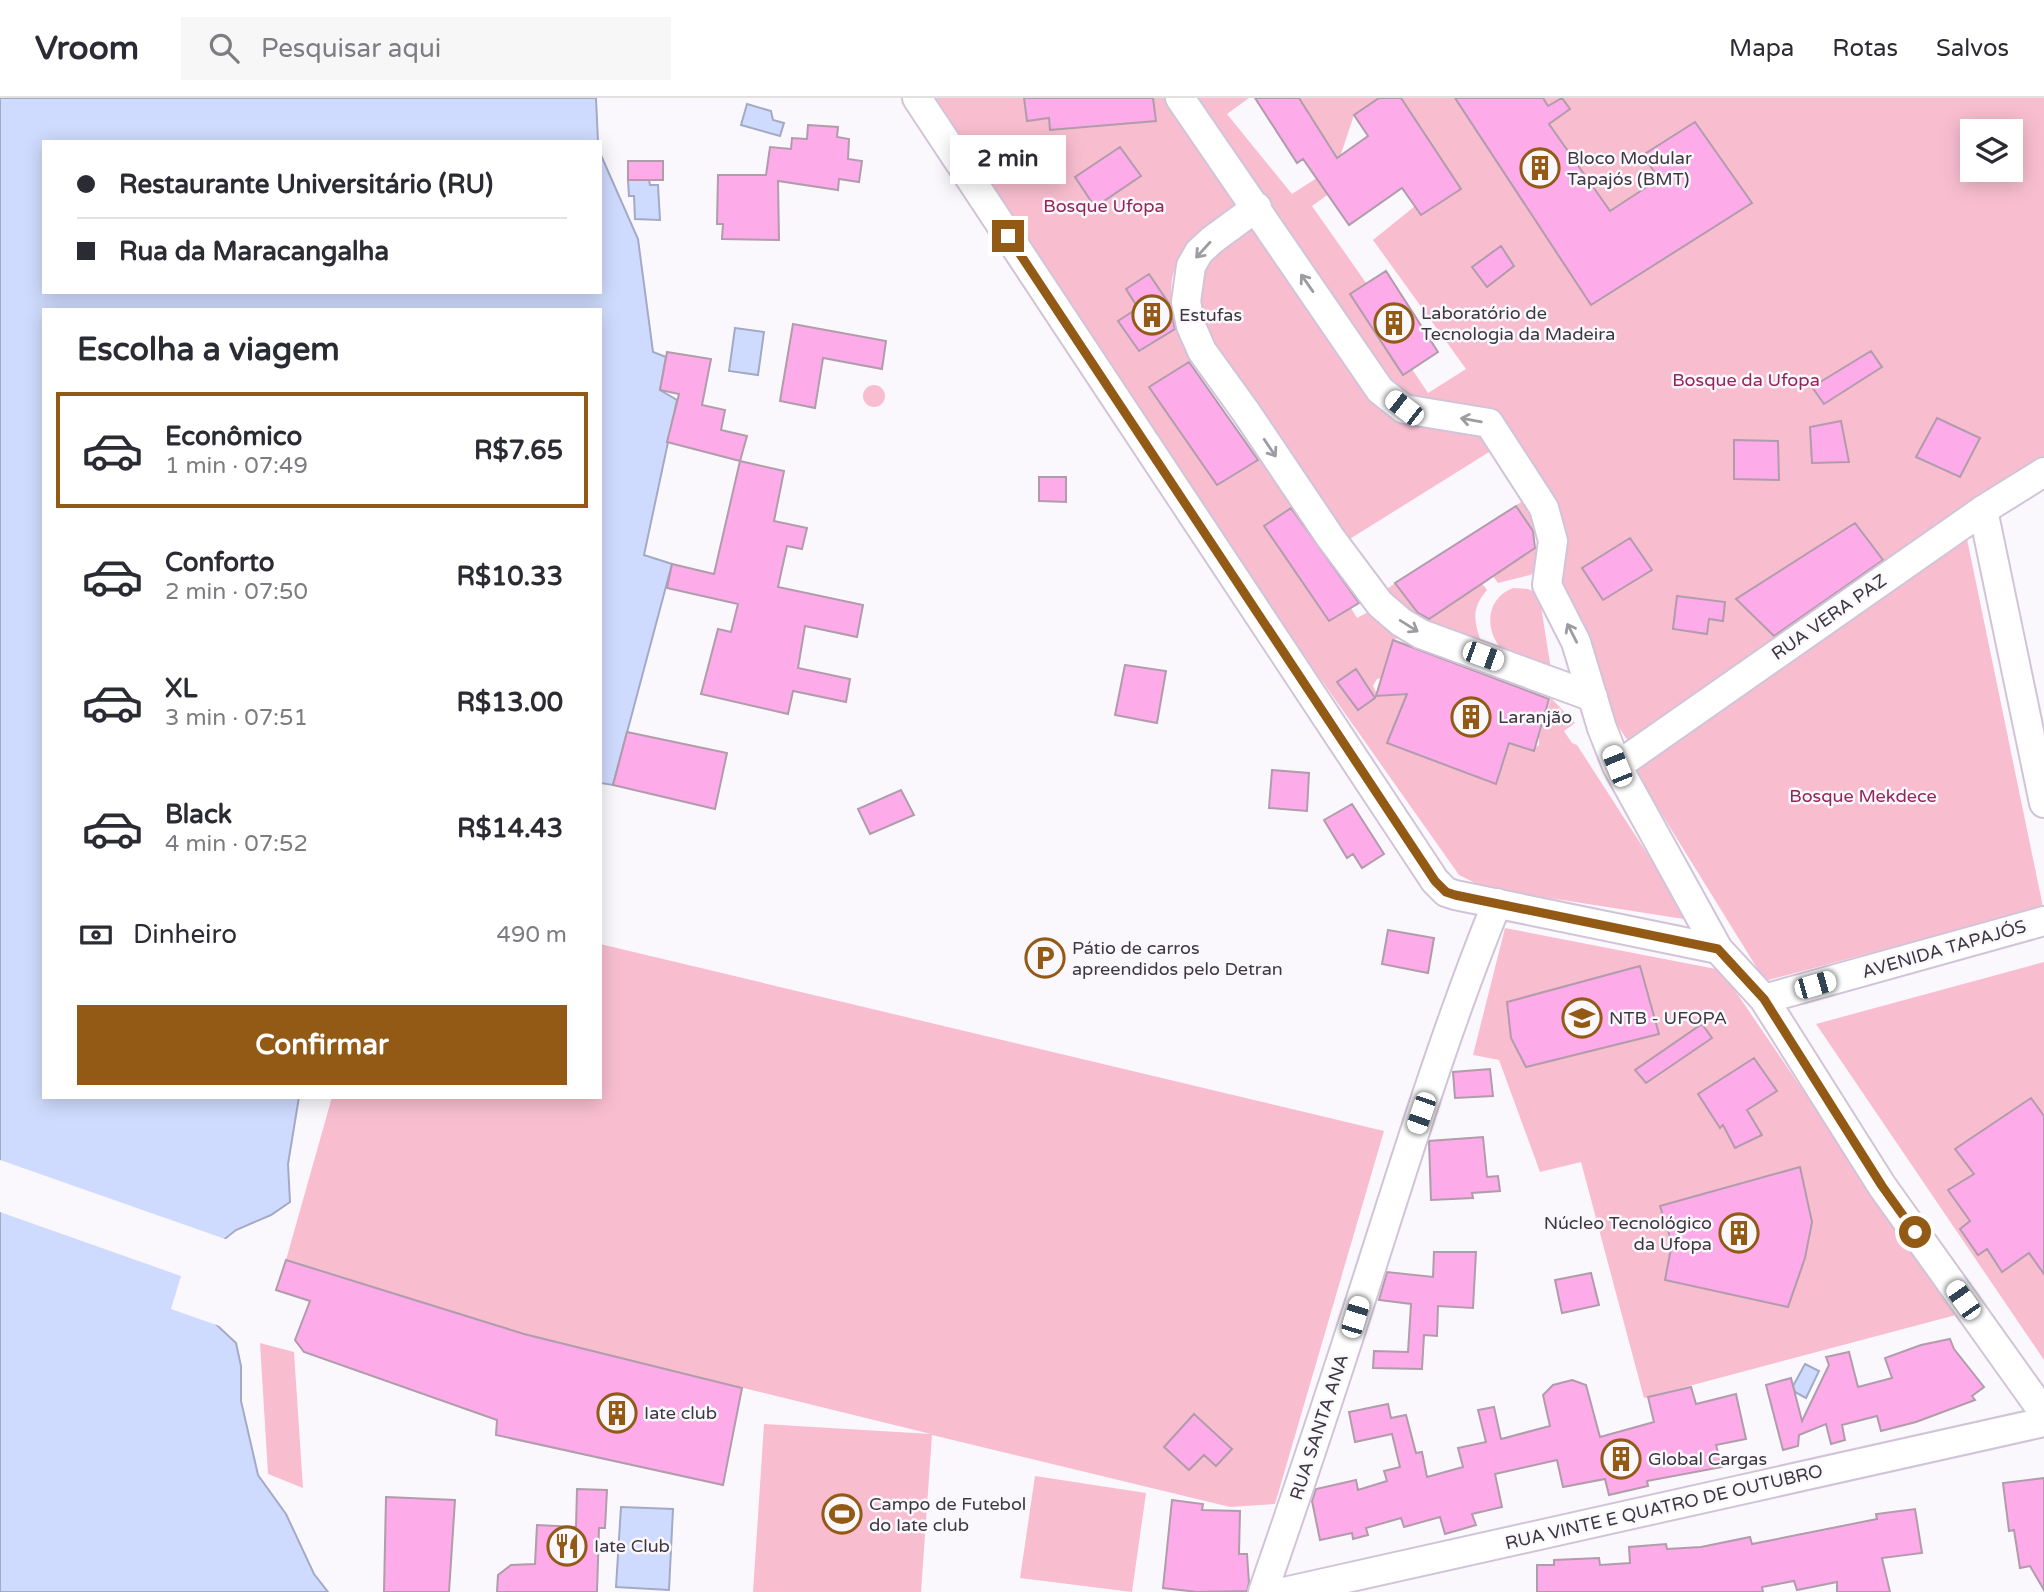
<!DOCTYPE html>
<html lang="pt">
<meta charset="utf-8">
<style>
body{margin:0;font-family:"Varela Round",sans-serif;background:#f7f7f7;color:#2b2b33;height:100vh;display:flex;flex-direction:column;font-size:26px;white-space:nowrap}
*{box-sizing:border-box;margin:0}
p{font-size:23px;color:#7c7c81}
.icon{flex:none;width:38px;height:38px;fill:none;stroke:currentColor;stroke-width:2;stroke-linecap:round;stroke-linejoin:round}
.map{position:relative;flex:1;overflow:hidden}
.details{position:absolute;left:42px;top:210px;width:560px;height:791px;display:flex;flex-direction:column;background:#fff;border-radius:0px;box-shadow:0 4px 18px #0003}
.details>*{flex:none}
.banner{position:absolute;left:42px;top:42px;width:560px;height:154px;border-radius:0px;box-shadow:0 4px 18px #0003;display:grid;align-content:center;height:154px;padding:0 35px;background:#fff}
.buttons{position:absolute;left:1960px;top:21px;display:grid;gap:14px}
.buttons a{display:grid;place-items:center;width:63px;height:63px;border-radius:0px;background:#fff;box-shadow:0 4px 18px #0003;font-size:35px}
.end{position:absolute;width:32px;height:32px;margin:-16px;border:9px solid #935a16;background:#fff;box-shadow:0 0 0 4px #fff}
.from{border-radius:50%}
.bubble{position:absolute;height:49px;border-radius:0px;background:#fff;box-shadow:0 4px 18px #0003;font-size:23px;font-weight:700;line-height:49px;text-align:center}
.car{position:absolute;width:21px;height:42px;margin:-21px -10px;border-radius:9px;box-shadow:0 0 5px 2px #0007;background:linear-gradient(#fff 24%,#345 0 40%,#fff 0 76%,#345 0 86%,#fff 0)}
.banner b{display:flex;align-items:center;gap:24px;height:66px;font-size:26px}
.banner b+b{border-top:2px solid #e1e1e2}
.banner i{width:18px;height:18px;background:#2b2b33}
ul{padding:0;list-style:none}
li{display:flex;align-items:center;gap:21px;height:116px;margin:0 14px 10px;padding:0 21px;border:4px solid transparent;border-radius:0px}
li div{flex:1}
li b{display:block;font-size:26px}
li em{font-style:normal;font-weight:700}
li.current{border-color:#935a16}
li>.icon{width:63px;height:63px;stroke-width:1.5}
h2{padding:0 35px;font-size:32px;line-height:84px}
.pay{display:flex;align-items:center;gap:18px;height:77px;padding:0 35px;font-size:26px}
.pay p{margin-inline-start:auto}
.primary-button{display:flex;gap:14px;margin-top:auto;padding:14px 35px}
.primary-button a{flex:1;height:80px;border-radius:0px;background:#935a16;color:#fff;font-size:28px;font-weight:700;line-height:80px;text-align:center}
header{display:flex;align-items:center;gap:42px;box-sizing:border-box;height:98px;padding:0 35px;background:#fff;border-bottom:2px solid #e1e1e2}
header strong{font-size:33px}
nav{display:flex;gap:38px;margin-inline-start:auto;font-size:24px}
.search{width:490px;height:63px;background:#f7f7f7;display:flex;align-items:center;gap:18px;box-sizing:border-box;padding:0 24px;border-radius:0px;color:#7c7c81;font-size:26px}
.map>svg:first-child{display:block}
.green{fill:#f8bed0;fill-rule:evenodd}
.water{fill:#cfdbfe;stroke:#a3aac5;stroke-width:2}
.pier{fill:#fbf8fd}
.building{fill:#fdabe9;stroke:#b09cab;stroke-width:2}
.lines{fill:none;stroke-linecap:round;stroke-linejoin:round}
.minor-casing{stroke:#d1c4d8;stroke-width:32}
.minor{stroke:#fff;stroke-width:28}
.oneway{stroke:#9e9ca0}
.route{stroke:#935a16;stroke-width:9}
.labels{text-anchor:middle;stroke-width:5;stroke-linejoin:round;paint-order:stroke}
.poi-label{font-size:18px;fill:#3d3840;stroke:#fbf8fd;text-anchor:start}
.park-label{font-size:18px;fill:#942456;stroke:#fbf8fd}
.street-label{font-size:18px;fill:#3d3840;stroke:#fbf8fd}
</style>
<header>
<strong>Vroom</strong>
<div class="search"><svg class="icon" aria-label="search" viewBox="0 0 24 24"><circle cx="10" cy="10" r="6"/><path d="M15 15l6 6"/></svg>Pesquisar aqui</div>
<nav><a>Mapa</a><a>Rotas</a><a>Salvos</a></nav>
</header>
<div class="map">
<svg width="2044" height="1494" viewBox="0 0 2044 1494">
<rect width="100%" height="100%" fill="#fbf8fd"/>
<!-- green -->
<path class="green" d="M931,0H1024L1027,22L1049,20L1051,32L1155,23L1153,0H1172L1243,101C1215,122 1182,141 1173,177C1170,188 1172,200 1172,211L1149,176L1126,191L1138,210L1118,223L1139,253L1183,226L1194,261L1149,289L1217,387L1264,359L1296,407L1264,428L1329,523L1351,510L1357,520L1376,510L1405,538L1393,542L1382,580L1377,581L1373,588L1377,596L1389,597L1413,581L1387,645L1496,686L1510,641L1531,652L1539,647V639L1551,600L1575,625L1564,633L1572,645L1577,647L1690,822L1485,790L1459,777L1315,573Z
M1180,0H1249L1227,16L1292,96L1326,74L1337,90L1312,108L1376,199L1368,205L1428,295L1466,271L1373,142L1415,108L1421,117L1401,0H2044V358L1630,646L1613,621L1494,319L1405,304ZM1972,33H2011V72H1972Z
M1299,0H1379L1354,17L1339,62Z
M1258,120L1376,296L1482,330L1494,351L1345,444L1208,249L1195,186L1200,170Z
M863 298a11 11 0 1 1 22 0a11 11 0 1 1-22 0Z
M1526,401L1537,414L1542,446L1539,472L1530,477L1498,485L1492,477L1541,446L1515,408Z
M1966,436L2043,809L1765,883L1635,673Z
M1481,484L1487,492C1471,511 1474,522 1481,544L1436,532L1382,495L1395,485L1425,524Z
M1513,490L1528,491L1539,496L1551,571C1538,567 1519,564 1508,557C1484,539 1483,501 1513,490Z
M1505,830L1721,872L1956,1217L1644,1300L1581,1064L1540,1074L1499,962L1473,957Z
M600,846L1384,1033L1275,1406L1230,1409L932,1337L921,1494H753L764,1326L931,1336L524,1236L286,1162L332,999H600Z
M2044,864V1262L1816,926Z
M260,1245L294,1254L303,1390L268,1376Z
M1035,1378L1146,1395L1132,1494L1020,1480Z"/>
<!-- water -->
<path class="water" d="M0,0H596L598,44H44V194H600V55L638,141L653,254L666,259L660,292L677,302L644,457L672,466L613,687L600,685V212H44V999H299L288,1066L290,1104L271,1117L236,1132L212,1151L197,1192L205,1216L236,1245L241,1268V1303L258,1377L286,1416L314,1476L328,1494H0Z
M747,6L771,13L773,22L784,25L780,38L741,27Z
M628,82H649L650,87H658L660,122L635,121L634,98H629Z
M735,230L764,234L758,277L729,273Z
M1805,1266L1819,1273L1806,1300L1795,1294L1793,1288Z
M621,1409L673,1411L669,1492L616,1489Z"/>
<!-- pier -->
<path class="pier" d="M0,1062L228,1142L214,1153L201,1193L202,1203L208,1214L228,1231L171,1211L181,1178L0,1114Z"/>
<!-- building -->
<path class="building" d="M1024,0H1153L1156,23L1050,32L1049,20L1027,23Z
M1255,0H1299L1337,60L1368,38L1354,17L1379,0H1401L1461,91L1421,117L1402,90L1349,127L1303,61L1297,65Z
M1455,0H1543L1548,8L1562,0L1570,11L1549,26L1610,113L1659,81L1643,57L1695,24L1752,105L1591,207Z
M808,27L838,29L837,39L849,41L848,61L862,63L859,84L839,81L838,92L778,83L779,142L722,141L723,126H717L718,77H766L770,49L791,51L792,40L807,41Z
M1120,49L1141,78L1095,109L1075,79Z
M628,63H663V82H628Z
M1501,148L1514,168L1487,189L1472,169Z
M1386,173L1438,254L1403,277L1350,196Z
M1149,176L1170,207L1175,231L1139,253L1118,223L1138,210L1126,191Z
M793,226L886,243L882,271L823,260L815,310L780,303Z
M1871,253L1882,269L1824,306L1812,289Z
M667,254L711,261L702,307L725,312L721,332L747,338L740,363L667,344L679,296L660,292Z
M1189,264L1258,362L1217,387L1149,289Z
M1937,320L1980,340L1960,379L1916,359Z
M1841,323L1849,364L1812,365L1810,329Z
M1734,342L1778,343L1779,382L1734,381Z
M740,363L784,373L774,423L807,430L802,451L787,448L778,489L863,507L857,539L805,528L798,570L850,581L846,604L793,593L788,616L701,596L718,531L731,534L738,506L667,490L672,466L714,476Z
M1039,379H1066V404L1039,403Z
M1516,408L1533,433L1535,450L1429,521L1418,515L1395,485Z
M1291,410L1359,505L1329,523L1264,428Z
M1855,425L1883,462L1774,538L1736,501Z
M1630,440L1652,472L1603,502L1582,470Z
M1677,498L1725,504L1723,523L1709,521L1707,536L1673,531Z
M1393,542L1549,601L1534,653L1509,645L1496,686L1387,645L1407,596L1376,598Z
M1125,567L1166,573L1157,625L1115,617Z
M1356,571L1375,600L1358,612L1337,584Z
M627,634L727,655L715,711L613,687Z
M1272,672L1309,675L1307,713L1269,710Z
M901,692L914,717L870,736L858,711Z
M1352,706L1384,756L1362,770L1353,756L1347,760L1324,722Z
M1388,832L1434,840L1428,875L1382,866Z
M1640,868L1659,936L1526,969L1511,940L1507,904Z
M1702,926L1712,940L1646,985L1635,972Z
M1754,960L1777,993L1747,1012L1762,1037L1735,1050L1723,1027L1720,1030L1698,996Z
M1490,971L1493,998L1455,1000L1453,974Z
M2031,1000L2044,1018V1176L2029,1155L2002,1174L1987,1151L1978,1157L1960,1131L1970,1123L1948,1092L1974,1076L1955,1051Z
M1483,1039L1487,1079L1498,1078L1500,1093L1472,1095L1473,1100L1431,1102L1429,1043Z
M1800,1069L1812,1124L1805,1160L1788,1209L1665,1182L1672,1145L1660,1108Z
M1434,1154H1476L1473,1210L1438,1208L1437,1238L1424,1237L1422,1271L1373,1270L1374,1253L1408,1254L1411,1206L1379,1202L1387,1174L1433,1179Z
M286,1162L524,1236L742,1290L723,1387L496,1337L497,1322L304,1254L295,1242L310,1203L276,1192Z
M1591,1175L1599,1207L1562,1215L1555,1182Z
M1950,1241L1954,1251L1984,1289L1972,1298L1975,1302L1916,1324L1881,1333L1877,1318L1842,1327L1845,1342L1831,1346L1826,1326L1799,1337L1798,1348L1783,1352L1766,1287L1791,1280L1802,1323L1829,1267L1826,1259L1849,1254L1858,1289L1892,1280L1885,1260L1921,1247Z
M1572,1282L1586,1287L1600,1339L1654,1324L1648,1299L1691,1289L1696,1306L1736,1296L1746,1341L1716,1347L1722,1369L1647,1383L1648,1388L1609,1397L1605,1381L1563,1389L1557,1362L1495,1376L1502,1409L1472,1416L1476,1427L1445,1436L1440,1419L1404,1429L1401,1420L1366,1430L1368,1437L1353,1441L1352,1435L1320,1442L1312,1403L1316,1391L1356,1382L1358,1392L1387,1383L1384,1373L1400,1369L1392,1336L1355,1344L1349,1314L1388,1306L1391,1320L1406,1317L1416,1355L1422,1354L1427,1379L1463,1369L1458,1350L1486,1344L1478,1312L1494,1309L1501,1341L1550,1328L1543,1297L1553,1287Z
M1194,1316L1232,1351L1216,1368L1204,1357L1189,1372L1164,1349Z
M2044,1380V1492L2030,1468L2020,1470L2014,1432L2009,1433L2003,1385Z
M577,1391L607,1392L605,1430H599L597,1494H497L498,1477L511,1467L535,1466L537,1427L576,1429Z
M386,1399L455,1402L449,1494H384Z
M1172,1402L1203,1406L1202,1412L1240,1413L1239,1456H1247L1249,1485L1247,1493L1197,1494L1163,1490Z
M1915,1411L1922,1455L1882,1460L1890,1494H1837V1484L1797,1492L1794,1483L1762,1489L1763,1494H1537V1467H1554V1462L1599,1460L1600,1467L1630,1465L1629,1449L1666,1446L1667,1451L1701,1449L1750,1439L1752,1446L1877,1421L1876,1416Z"/>
<g class="lines">
<!-- minor casing -->
<g class="minor-casing">
<path id="minor" d="M917,0L1435,783L1446,794L1455,797L1718,851
M1180,0L1380,292L1404,311L1489,325L1544,410L1553,443L1547,487L1576,544L1602,630L1617,668L1718,851L1764,901L1882,1088L2044,1315
M1257,109L1212,142L1199,154L1191,168L1186,204L1191,228L1202,253L1246,314L1330,439L1380,506L1401,524L1421,536L1593,599
M1983,412L2044,705
M1617,668L1983,412L2044,374
M1764,901L2044,823
M1263,1494C1301,1385 1337,1276 1372,1167C1411,1045 1449,923 1497,805
M1284,1494L2044,1324"/>
</g>
<!-- minor -->
<use href="#minor" class="minor"/>
</g>
<!-- one-way arrows -->
<defs><path id="oneway-shaft" d="M-6 0H5M1.5-3L5.5 0L1.5 3" fill="none" stroke-width="1.6" stroke-linecap="round" stroke-linejoin="round" transform="scale(1.75)"/></defs>
<g class="oneway">
<use href="#oneway-shaft" transform="translate(1203 152) rotate(132)"/>
<use href="#oneway-shaft" transform="translate(1307 185) rotate(-125)"/>
<use href="#oneway-shaft" transform="translate(1471 322) rotate(-170)"/>
<use href="#oneway-shaft" transform="translate(1270 350) rotate(56)"/>
<use href="#oneway-shaft" transform="translate(1409 528) rotate(32)"/>
<use href="#oneway-shaft" transform="translate(1572 535) rotate(-117)"/>
</g>
<g class="lines">
<!-- route -->
<path class="route" d="M1008,138L1435,783L1446,794L1455,797L1718,851L1764,901L1882,1088L1915,1134"/>
</g>
<!-- icons -->
<defs>
<g id="building-ring" transform="scale(2.0125)"><circle r="9.5" fill="#fbf8fd" stroke="#935a16" stroke-width="1.5"/><path d="M-4-6H4V6H1V3H-1V6H-4ZM-2.5-4.3h1.7v1.8h-1.7ZM.8-4.3h1.7v1.8H.8ZM-2.5-1h1.7V.8h-1.7ZM.8-1h1.7V.8H.8Z" fill="#935a16"/></g>
<g id="parking-ring" transform="scale(2.0125)"><circle r="9.5" fill="#fbf8fd" stroke="#935a16" stroke-width="1.5"/><path d="M-3.5-5.5H1a3.5 3.5 0 0 1 0 7H-1V5.5H-3.5ZM-1-3.4V-.6H.8a1.4 1.4 0 0 0 0-2.8Z" fill="#935a16"/></g>
<g id="university-ring" transform="scale(2.0125)"><circle r="9.5" fill="#fbf8fd" stroke="#935a16" stroke-width="1.5"/><path d="M0-5L7-2L0 1L-7-2ZM-4 1L0 2.5L4 1V4Q0 6-4 4Z" fill="#935a16"/></g>
<g id="stadium-ring" transform="scale(2.0125)"><circle r="9.5" fill="#fbf8fd" stroke="#935a16" stroke-width="1.5"/><path d="M0-5a6.5 5 0 1 0 0 10a6.5 5 0 1 0 0-10ZM-3.5-1.8h7v3.6h-7Z" fill="#935a16"/></g>
<g id="restaurant-ring" transform="scale(2.0125)"><circle r="9.5" fill="#fbf8fd" stroke="#935a16" stroke-width="1.5"/><path d="M-5-6h1v4h1v-4h1v4h1v-4h1v5L-1.5 .5V6h-2V.5L-5-1ZM5-6V6H3V1.5H1.5Q1.5-4 5-6Z" fill="#935a16"/></g>
</defs>
<g fill-rule="evenodd">
<use href="#building-ring" x="1540" y="70"/>
<use href="#building-ring" x="1152" y="217"/>
<use href="#building-ring" x="1394" y="225"/>
<use href="#building-ring" x="1471" y="619"/>
<use href="#parking-ring" x="1045" y="860"/>
<use href="#university-ring" x="1582" y="920"/>
<use href="#building-ring" x="1739" y="1135"/>
<use href="#building-ring" x="617" y="1315"/>
<use href="#building-ring" x="1621" y="1361"/>
<use href="#stadium-ring" x="842" y="1416"/>
<use href="#restaurant-ring" x="567" y="1448"/>
</g>
<g class="labels">
<!-- poi labels -->
<g class="poi-label">
<text x="1567" y="66">Bloco Modular<tspan x="1567" dy="21">Tapajós (BMT)</tspan></text>
<text x="1421" y="221">Laboratório de<tspan x="1421" dy="21">Tecnologia da Madeira</tspan></text>
<text x="1179" y="223">Estufas</text>
<text x="1498" y="625">Laranjão</text>
<text x="1072" y="856">Pátio de carros<tspan x="1072" dy="21">apreendidos pelo Detran</tspan></text>
<text x="1609" y="926">NTB - UFOPA</text>
<text x="1712" y="1131" text-anchor="end">Núcleo Tecnológico<tspan x="1712" dy="21">da Ufopa</tspan></text>
<text x="644" y="1321">Iate club</text>
<text x="1648" y="1367">Global Cargas</text>
<text x="869" y="1412">Campo de Futebol<tspan x="869" dy="21">do Iate club</tspan></text>
<text x="594" y="1454">Iate Club</text>
</g>
<!-- park labels -->
<g class="park-label">
<text x="1104" y="114">Bosque Ufopa</text>
<text x="1746" y="288">Bosque da Ufopa</text>
<text x="1863" y="704">Bosque Mekdece</text>
</g>
<!-- street labels -->
<g class="street-label">
<text transform="translate(1829 519) rotate(-35)" y="6">RUA VERA PAZ</text>
<text transform="translate(1944 851) rotate(-16)" y="6">AVENIDA TAPAJÓS</text>
<text transform="translate(1319 1329) rotate(-72)" y="6">RUA SANTA ANA</text>
<text transform="translate(1664 1409) rotate(-13)" y="6">RUA VINTE E QUATRO DE OUTUBRO</text>
</g>
</g>
</svg>
<div class="buttons">
<a><svg class="icon" aria-label="layers" viewBox="0 0 24 24"><path d="M12 4l9 5-9 5-9-5zM3 14l9 5 9-5"/></svg></a>
</div>
<i class="end from" style="left:1915px;top:1134px"></i>
<i class="end" style="left:1008px;top:138px"></i>
<div class="bubble" style="left:950px;top:37px;width:116px">2 min</div>
<i class="car" style="left:1404px;top:310px;rotate:308deg"></i>
<i class="car" style="left:1483px;top:558px;rotate:110deg"></i>
<i class="car" style="left:1617px;top:668px;rotate:338deg"></i>
<i class="car" style="left:1815px;top:887px;rotate:74deg"></i>
<i class="car" style="left:1421px;top:1015px;rotate:199deg"></i>
<i class="car" style="left:1963px;top:1202px;rotate:325deg"></i>
<i class="car" style="left:1355px;top:1219px;rotate:17deg"></i>
<div class="banner">
<b><i class="from"></i>Restaurante Universitário (RU)</b>
<b><i></i>Rua da Maracangalha</b>
</div>
<section class="details">
<h2>Escolha a viagem</h2>
<ul>
<li class="current"><svg class="icon" aria-label="car" viewBox="0 0 24 24"><path d="M5 17H2v-5l4-1 3-4h7l3 4 3 1v5h-3M9 17h6M6 11h13"/><circle cx="7" cy="17" r="2"/><circle cx="17" cy="17" r="2"/></svg><div><b>Econômico</b><p>1 min · 07:49</p></div><em>R$7.65</em></li>
<li><svg class="icon" aria-label="car" viewBox="0 0 24 24"><path d="M5 17H2v-5l4-1 3-4h7l3 4 3 1v5h-3M9 17h6M6 11h13"/><circle cx="7" cy="17" r="2"/><circle cx="17" cy="17" r="2"/></svg><div><b>Conforto</b><p>2 min · 07:50</p></div><em>R$10.33</em></li>
<li><svg class="icon" aria-label="car" viewBox="0 0 24 24"><path d="M5 17H2v-5l4-1 3-4h7l3 4 3 1v5h-3M9 17h6M6 11h13"/><circle cx="7" cy="17" r="2"/><circle cx="17" cy="17" r="2"/></svg><div><b>XL</b><p>3 min · 07:51</p></div><em>R$13.00</em></li>
<li><svg class="icon" aria-label="car" viewBox="0 0 24 24"><path d="M5 17H2v-5l4-1 3-4h7l3 4 3 1v5h-3M9 17h6M6 11h13"/><circle cx="7" cy="17" r="2"/><circle cx="17" cy="17" r="2"/></svg><div><b>Black</b><p>4 min · 07:52</p></div><em>R$14.43</em></li>
</ul>
<div class="pay"><svg class="icon" aria-label="cash" viewBox="0 0 24 24"><path d="M3 7h18v10H3z"/><circle cx="12" cy="12" r="2"/></svg>Dinheiro<p>490 m</p></div>
<div class="primary-button"><a>Confirmar</a></div>
</section>
</div>
